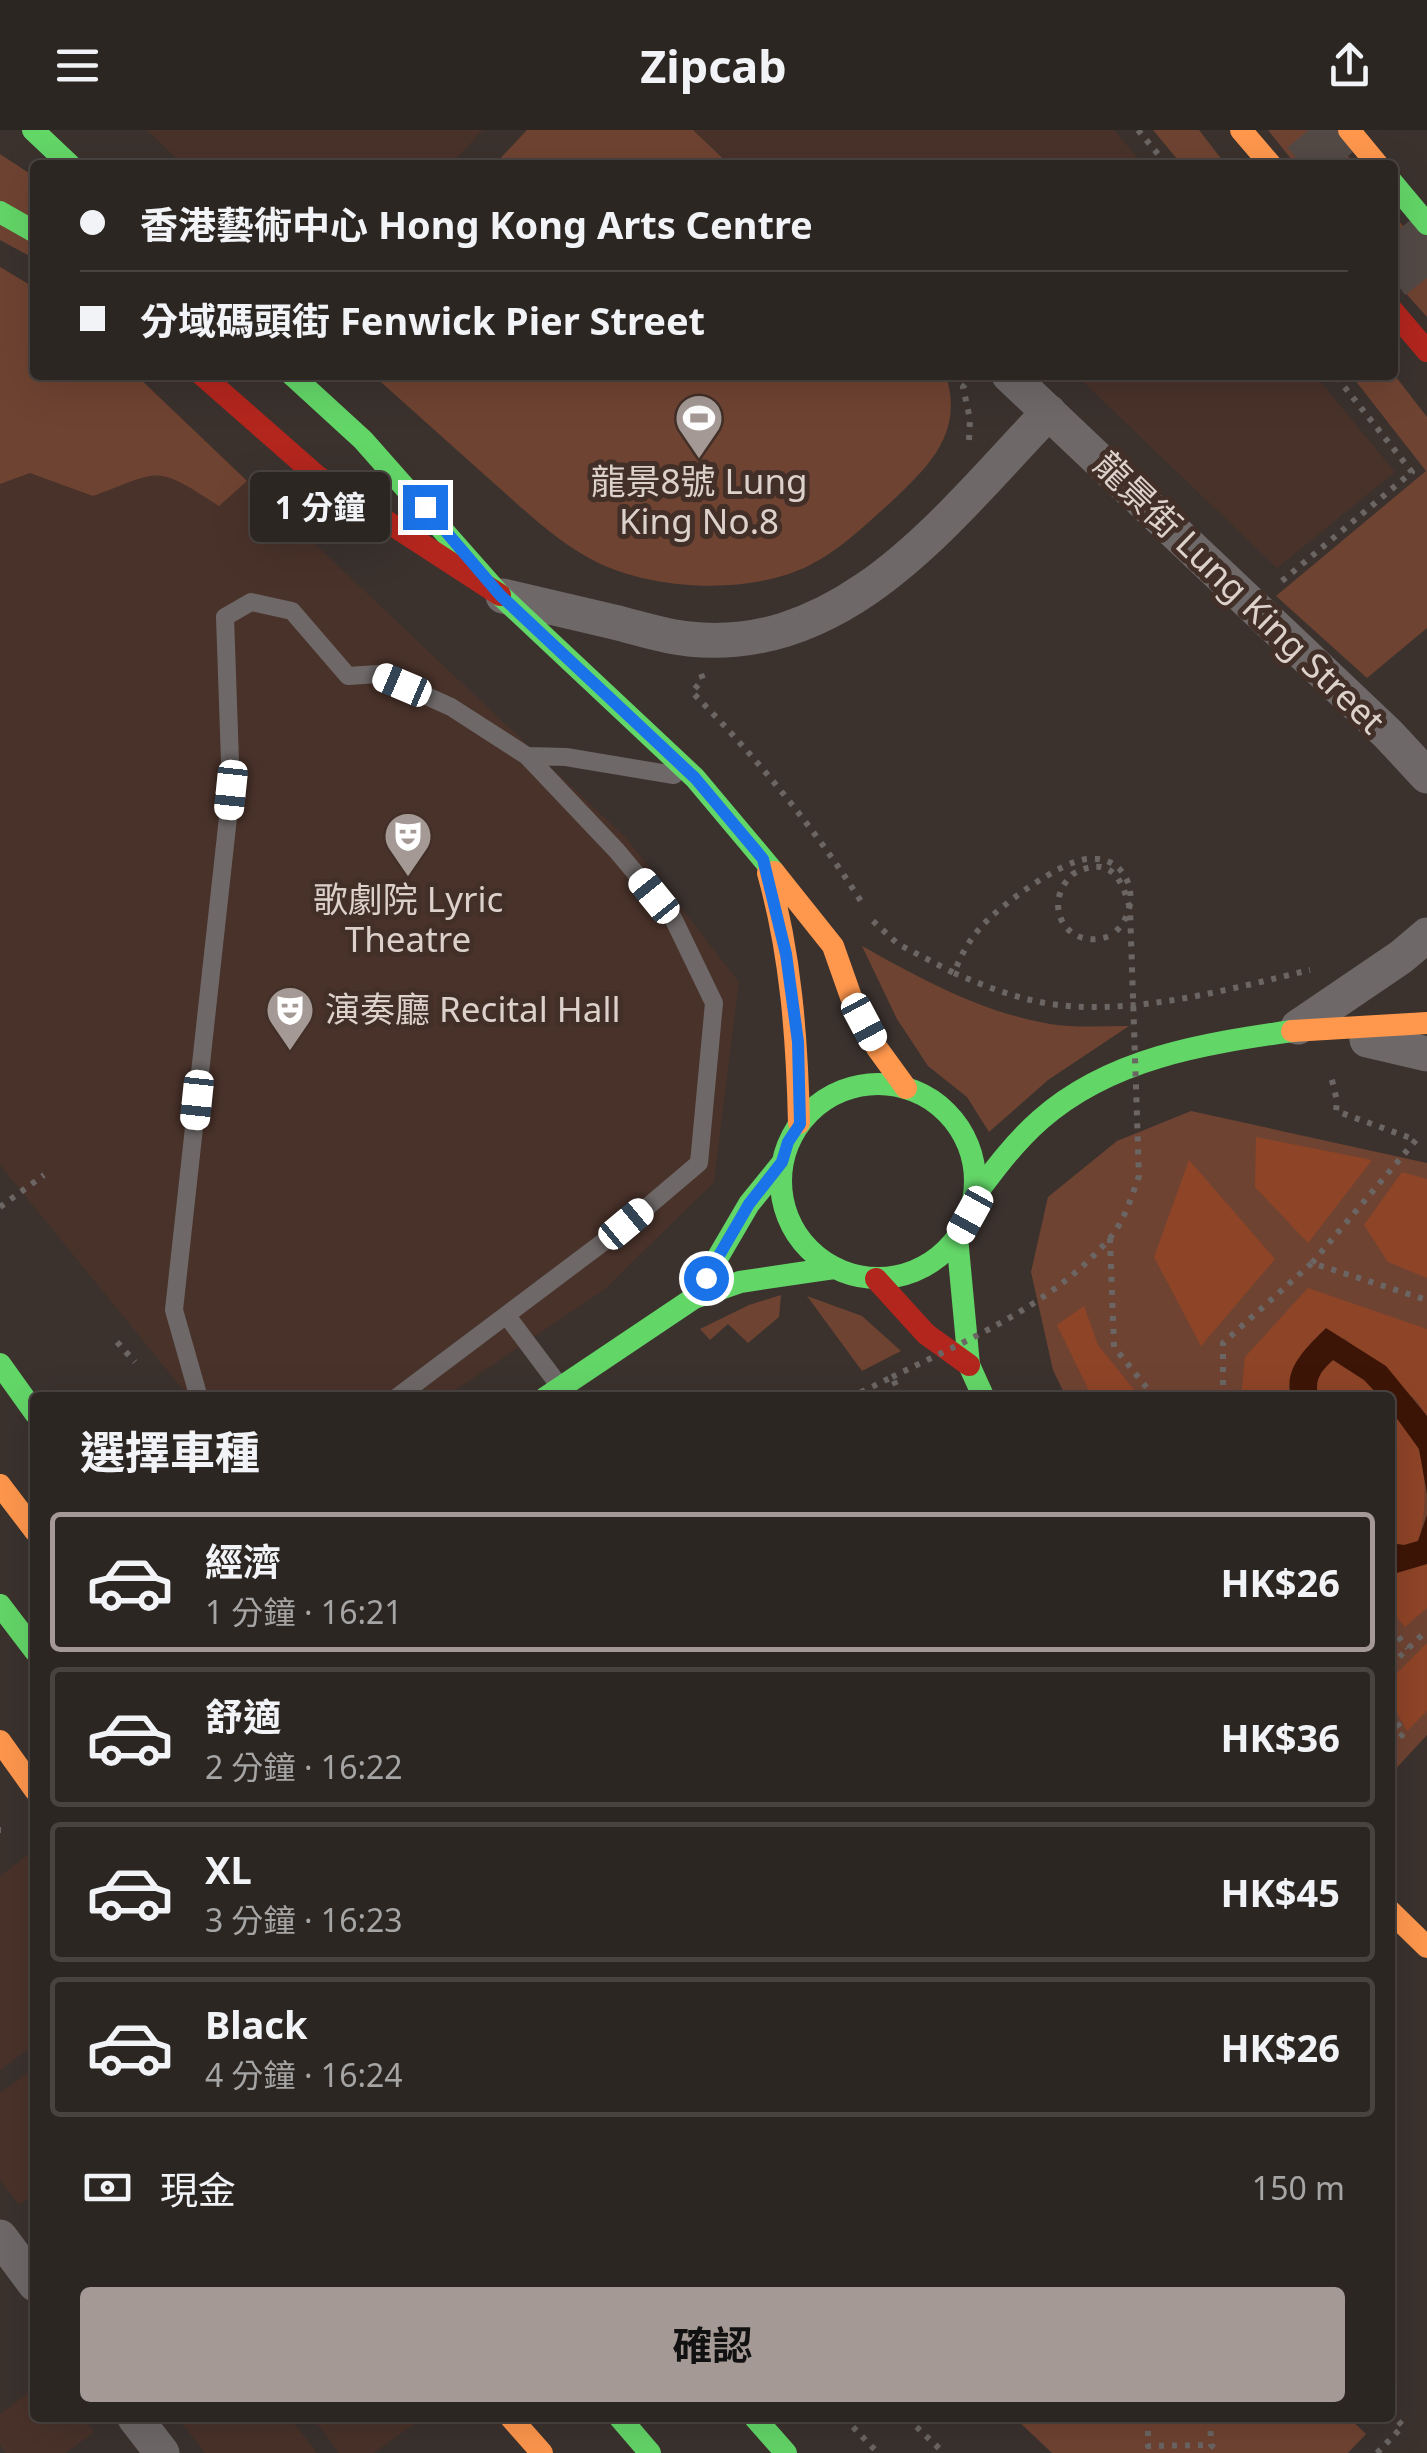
<!DOCTYPE html>
<html lang="zh-TW">
<meta charset="utf-8">
<style>
body{margin:0;font-family:"Noto Sans","Noto Sans TC",sans-serif;background:#38322f;color:#f1f3f6;height:100vh;display:flex;flex-direction:column;font-size:38px;white-space:nowrap}
*{box-sizing:border-box;margin:0}
p{font-size:32px;color:#a6a5a5}
.icon{flex:none;width:55px;height:55px;fill:none;stroke:currentColor;stroke-width:2;stroke-linecap:round;stroke-linejoin:round}
.map{position:relative;flex:1;overflow:hidden}
.panel{position:absolute;left:30px;top:1262px;width:1365px;height:1030px;display:flex;flex-direction:column;background:#2c2622;border-radius:10px;box-shadow:0 10px 40px #0002,0 0 0 2px #484340}
.panel>*{flex:none}
.guide{position:absolute;left:30px;top:30px;width:1368px;height:220px;border-radius:10px;box-shadow:0 10px 40px #0002,0 0 0 2px #484340;display:grid;align-content:center;height:220px;padding:0 50px;background:#2c2622}
.end{position:absolute;width:45px;height:45px;margin:-22px;border:12px solid #1a73e8;background:#fff;box-shadow:0 0 0 5px #fff}
.from{border-radius:50%}
.bubble{position:absolute;height:70px;border-radius:10px;background:#2c2622;box-shadow:0 10px 40px #0002,0 0 0 2px #484340;font-size:32px;font-weight:700;line-height:70px;text-align:center}
.car{position:absolute;width:30px;height:60px;margin:-30px -15px;border-radius:12px;box-shadow:0 0 8px 2px #0007;background:linear-gradient(#fff 24%,#345 0 40%,#fff 0 76%,#345 0 86%,#fff 0)}
.guide b{display:flex;align-items:center;gap:35px;height:95px;font-size:38px}
.guide b+b{border-top:2px solid #484340}
.guide i{width:25px;height:25px;background:#f1f3f6}
ul{padding:0;list-style:none}
li{display:flex;align-items:center;gap:30px;height:140px;margin:0 20px 15px;padding:0 30px;border:5px solid #484340;border-radius:10px}
li div{flex:1}
li b{display:block;font-size:38px}
li em{font-style:normal;font-weight:700}
li.selected{border-color:#a49995}
li>.icon{width:90px;height:90px;stroke-width:1.5}
h2{padding:0 50px;font-size:45px;line-height:120px}
.pay{display:flex;align-items:center;gap:25px;height:110px;padding:0 50px;font-size:38px}
.pay p{margin-inline-start:auto}
.cta{display:flex;gap:20px;margin-top:auto;padding:20px 50px}
.cta a{flex:1;height:115px;border-radius:10px;background:#a49995;color:#111;font-size:40px;font-weight:700;line-height:115px;text-align:center}
header{display:flex;justify-content:space-between;align-items:center;height:130px;padding:0 50px;background:#2c2622;font-size:45px;font-weight:700}
.map>svg:first-child{display:block}
.built{fill:#49322a}
.green{fill:#6f4332}
.forest{fill:#8e4427}
.water{fill:#3d1506}
.lines{fill:none;stroke-linecap:round;stroke-linejoin:round}
.highway-tunnel{stroke:#534a46;stroke-width:55;stroke-dasharray:55 28;stroke-linecap:butt}
.path{stroke:#6b6664;stroke-width:6;stroke-dasharray:5 8;stroke-linecap:butt}
.lane{stroke:#6e6968;stroke-width:18}
.street{stroke:#6e6968;stroke-width:35}
.fast{stroke:#63d668;stroke-width:22}
.slow{stroke:#ff974d;stroke-width:22}
.jam{stroke:#b3261e;stroke-width:22}
.path-bridge{stroke:#6b6664;stroke-width:6;stroke-dasharray:5 8;stroke-linecap:butt}
.route{stroke:#1a73e8;stroke-width:12}
.labels{text-anchor:middle;stroke-width:10;stroke-linejoin:round;paint-order:stroke}
.poi-label{font-size:35px;fill:#ddd1cc;stroke:#412f28}
.street-label{font-size:35px;fill:#ddd1cc;stroke:#412f28}
</style>
<header><svg class="icon" aria-label="menu" viewBox="0 0 24 24"><path d="M4 6h16M4 12h16M4 18h16"/></svg>Zipcab<svg class="icon" aria-label="share" viewBox="0 0 24 24"><path d="M12 15V3M7 8l5-5 5 5M5 13v7h14v-7"/></svg></header>
<div class="map">
<svg width="1427" height="2323" viewBox="0 0 1427 2323">
<rect width="100%" height="100%" fill="#3b322e"/>
<!-- built -->
<path class="built" d="M147,0H483L450,35H183Z
M693,0H1114L1144,35H731Z
M0,137L35,158V245H136L627,709L739,852L714,1052L605,1159L445,1267H189L0,1035Z
M1076,245H1315L1395,342L1277,438Z
M29,1724L35,1731V1922L31,1917L0,1940V1746Z
M35,1937V2063L19,2075L0,2050V1963Z
M35,2258V2288H83L94,2302L66,2323H6L0,2314V2284Z
M178,2288H290L317,2323H205Z
M313,2288H422L374,2323H339Z"/>
<!-- green -->
<path class="green" d="M527,0H693L730,35H494Z
M1153,0H1199L1226,35H1182Z
M1268,0H1327L1355,35H1296Z
M0,24L35,47V129L0,110Z
M1392,83L1427,124V187L1393,149Z
M0,137L35,158V245H136L247,351L219,376C154,334 163,340 93,366L30,343L0,354Z
M1393,243L1427,287V498L1367,548L1276,466L1426,341L1351,245Z
M373,245H946C964,304 929,336 889,374C864,396 840,420 810,435C748,467 641,461 582,424C547,403 518,374 487,347C449,313 411,279 373,245Z
M862,816C923,850 981,882 1050,894C1076,898 1103,896 1129,896L1048,950L989,1002L967,967L928,936L897,889Z
M1191,981L1427,1033V1605L1390,1645V1268L1066,1267L1053,1240L1031,1142L1048,1067L1117,1011Z
M781,1165L779,1187L748,1213L728,1194L710,1210L700,1199L749,1175Z
M807,1166L862,1186L901,1221L862,1241Z
M1015,2288H1349L1366,2304L1348,2323H1052Z"/>
<!-- forest -->
<path class="forest" d="M1256,1007L1372,1030L1308,1113L1255,1057Z
M1189,1030L1275,1129L1201,1216L1154,1127Z
M1402,1042L1427,1049V1148L1388,1132L1364,1095Z
M1308,1158L1427,1199V1286L1417,1271L1344,1208L1288,1257L1292,1267L1241,1268L1245,1227Z
M1084,1176L1098,1215L1140,1267H1092L1057,1195Z
M1333,1230L1364,1250L1380,1267H1319C1313,1250 1321,1241 1333,1230Z
M1390,1279C1399,1291 1412,1304 1418,1318C1427,1346 1427,1383 1418,1411L1404,1415L1390,1413Z
M1427,1434V1478L1405,1497L1390,1479V1445Z
M1427,1513V1581L1407,1601L1390,1570V1550Z"/>
<!-- water -->
<path class="water" d="M1326,1198L1386,1236L1427,1286V1364L1419,1319L1390,1279V1268L1380,1267L1364,1250L1333,1230C1321,1241 1313,1251 1319,1267H1292C1281,1240 1308,1216 1326,1198Z
M1427,1385V1434L1390,1445V1413L1404,1415L1418,1411Z"/>
<g class="lines">
<!-- highway-tunnel -->
<path class="highway-tunnel" d="M1309,0L1337,35
M1392,105L1427,148"/>
<!-- path -->
<path class="path" d="M1138,0L1167,35
M969,310L970,289L963,257L972,247
M1282,451L1412,342L1335,245
M701,544L703,549L692,562C756,627 815,698 864,776
M873,791L898,814L954,843C961,825 969,810 982,796C999,776 1061,731 1087,729C1132,724 1145,778 1112,805
M954,843C980,854 1007,865 1035,871C1120,890 1226,860 1310,840
M0,1077L44,1045
M1110,1108L1114,1217L1155,1268
M1312,1133L1416,1010L1336,981L1337,971L1331,946
M117,1212L135,1232
M849,1268L892,1247L902,1268
M1223,1268V1213L1312,1133L1427,1170
M1390,1497L1408,1518
M1390,1536L1427,1500
M1390,1582L1404,1603L1390,1617
M0,1700H1
M907,2288L944,2323
M1148,2288V2316L1211,2315
M1210,2288L1211,2315L1220,2323
M853,2297L878,2323
M1377,2323L1403,2296L1390,2283"/>
<!-- lane -->
<path class="lane" d="M527,626L566,627L674,645
M507,1186L558,1254
M199,1268L174,1180L231,660L225,487L251,472L292,481L348,546L378,544L451,577L527,626L617,721L673,788L714,873L699,1033L626,1095L396,1268"/>
<!-- street -->
<path class="street" d="M1009,245L1388,604L1427,646
M503,466C540,475 577,483 614,492C639,498 664,507 689,509C848,526 951,383 1049,282
M1298,897L1401,827L1427,805
M1367,910L1427,924
M0,2107L35,2154
M135,2288L162,2323"/>
<!-- fast -->
<path class="fast" d="M33,0L70,35
M1392,52L1427,94
M0,82L35,102
M292,245L363,310L500,465L695,648L774,742
M781 1051a97 97 0 1 1 194 0a97 97 0 1 1-194 0Z
M974,1067C994,1040 1014,1013 1040,990C1110,928 1203,914 1292,901
M957,1107L969,1235L984,1268
M694,1168L749,1074L783,1032
M0,1234L35,1283
M545,1268L694,1168L740,1152L834,1138
M0,1475L35,1521
M620,2288L650,2323
M755,2288L786,2323"/>
<!-- slow -->
<path class="slow" d="M1241,0L1271,35
M1349,0L1378,35
M774,742L833,816L851,867L877,918L906,958
M768,743C791,825 797,908 799,993
M1292,901L1427,893
M0,1355L35,1401
M0,1611L35,1660
M1390,1781L1427,1817
M511,2288L542,2323"/>
<!-- jam -->
<path class="jam" d="M1392,180L1427,221
M202,245L317,346L500,465
M876,1149L926,1204L969,1235"/>
<!-- path-bridge -->
<path class="path-bridge" d="M892,1247C967,1210 1053,1175 1109,1109C1124,1092 1131,1068 1139,1046L1130,779C1122,748 1110,724 1073,744C1039,775 1068,824 1112,805"/>
</g>
<g class="lines">
<!-- route -->
<path class="route" d="M425,377L500,465L695,648L763,729L786,824L798,912L800,994L788,1012L782,1032L749,1074L706,1148"/>
</g>
<!-- icons -->
<defs>
<g id="stadium-pin" transform="scale(2.5)"><path d="M0 17L-7.5 6A9.5 9.5 0 1 1 7.5 6Z" fill="#a49995" stroke="#412f28"/><path d="M0-5a6.5 5 0 1 0 0 10a6.5 5 0 1 0 0-10ZM-3.5-1.8h7v3.6h-7Z" fill="#fff"/></g>
<g id="theatre-pin" transform="scale(2.5)"><path d="M0 17L-7.5 6A9.5 9.5 0 1 1 7.5 6Z" fill="#a49995" stroke="#412f28"/><path d="M-5-5.5Q0-4 5-5.5V0Q5 5 0 6Q-5 5-5 0ZM-3.3-2.5H-1v1.5H-3.3ZM1-2.5H3.3v1.5H1ZM-2.8 1Q0 5.5 2.8 1Z" fill="#fff"/></g>
</defs>
<g fill-rule="evenodd">
<use href="#stadium-pin" x="699" y="288"/>
<use href="#theatre-pin" x="408" y="706"/>
<use href="#theatre-pin" x="290" y="880"/>
</g>
<g class="labels">
<!-- poi labels -->
<g class="poi-label">
<text x="699" y="364">龍景8號 Lung<tspan x="699" dy="40">King No.8</tspan></text>
<text x="408" y="782">歌劇院 Lyric<tspan x="408" dy="40">Theatre</tspan></text>
<text x="325" y="892" text-anchor="start">演奏廳 Recital Hall</text>
</g>
<!-- street labels -->
<g class="street-label">
<text transform="translate(1239 463) rotate(44)" y="12">龍景街 Lung King Street</text>
</g>
</g>
</svg>
<i class="end from" style="left:706px;top:1148px"></i>
<i class="end" style="left:425px;top:377px"></i>
<div class="bubble" style="left:250px;top:342px;width:140px">1 分鐘</div>
<i class="car" style="left:402px;top:555px;rotate:293deg"></i>
<i class="car" style="left:231px;top:660px;rotate:186deg"></i>
<i class="car" style="left:654px;top:766px;rotate:321deg"></i>
<i class="car" style="left:864px;top:892px;rotate:152deg"></i>
<i class="car" style="left:197px;top:970px;rotate:186deg"></i>
<i class="car" style="left:970px;top:1085px;rotate:209deg"></i>
<i class="car" style="left:626px;top:1094px;rotate:50deg"></i>
<div class="guide">
<b><i class="from"></i>香港藝術中心 Hong Kong Arts Centre</b>
<b><i></i>分域碼頭街 Fenwick Pier Street</b>
</div>
<section class="panel">
<h2>選擇車種</h2>
<ul>
<li class="selected"><svg class="icon" aria-label="car" viewBox="0 0 24 24"><path d="M5 17H2v-5l4-1 3-4h7l3 4 3 1v5h-3M9 17h6M6 11h13"/><circle cx="7" cy="17" r="2"/><circle cx="17" cy="17" r="2"/></svg><div><b>經濟</b><p>1 分鐘 · 16:21</p></div><em>HK$26</em></li>
<li><svg class="icon" aria-label="car" viewBox="0 0 24 24"><path d="M5 17H2v-5l4-1 3-4h7l3 4 3 1v5h-3M9 17h6M6 11h13"/><circle cx="7" cy="17" r="2"/><circle cx="17" cy="17" r="2"/></svg><div><b>舒適</b><p>2 分鐘 · 16:22</p></div><em>HK$36</em></li>
<li><svg class="icon" aria-label="car" viewBox="0 0 24 24"><path d="M5 17H2v-5l4-1 3-4h7l3 4 3 1v5h-3M9 17h6M6 11h13"/><circle cx="7" cy="17" r="2"/><circle cx="17" cy="17" r="2"/></svg><div><b>XL</b><p>3 分鐘 · 16:23</p></div><em>HK$45</em></li>
<li><svg class="icon" aria-label="car" viewBox="0 0 24 24"><path d="M5 17H2v-5l4-1 3-4h7l3 4 3 1v5h-3M9 17h6M6 11h13"/><circle cx="7" cy="17" r="2"/><circle cx="17" cy="17" r="2"/></svg><div><b>Black</b><p>4 分鐘 · 16:24</p></div><em>HK$26</em></li>
</ul>
<div class="pay"><svg class="icon" aria-label="cash" viewBox="0 0 24 24"><path d="M3 7h18v10H3z"/><circle cx="12" cy="12" r="2"/></svg>現金<p>150 m</p></div>
<div class="cta"><a>確認</a></div>
</section>
</div>
